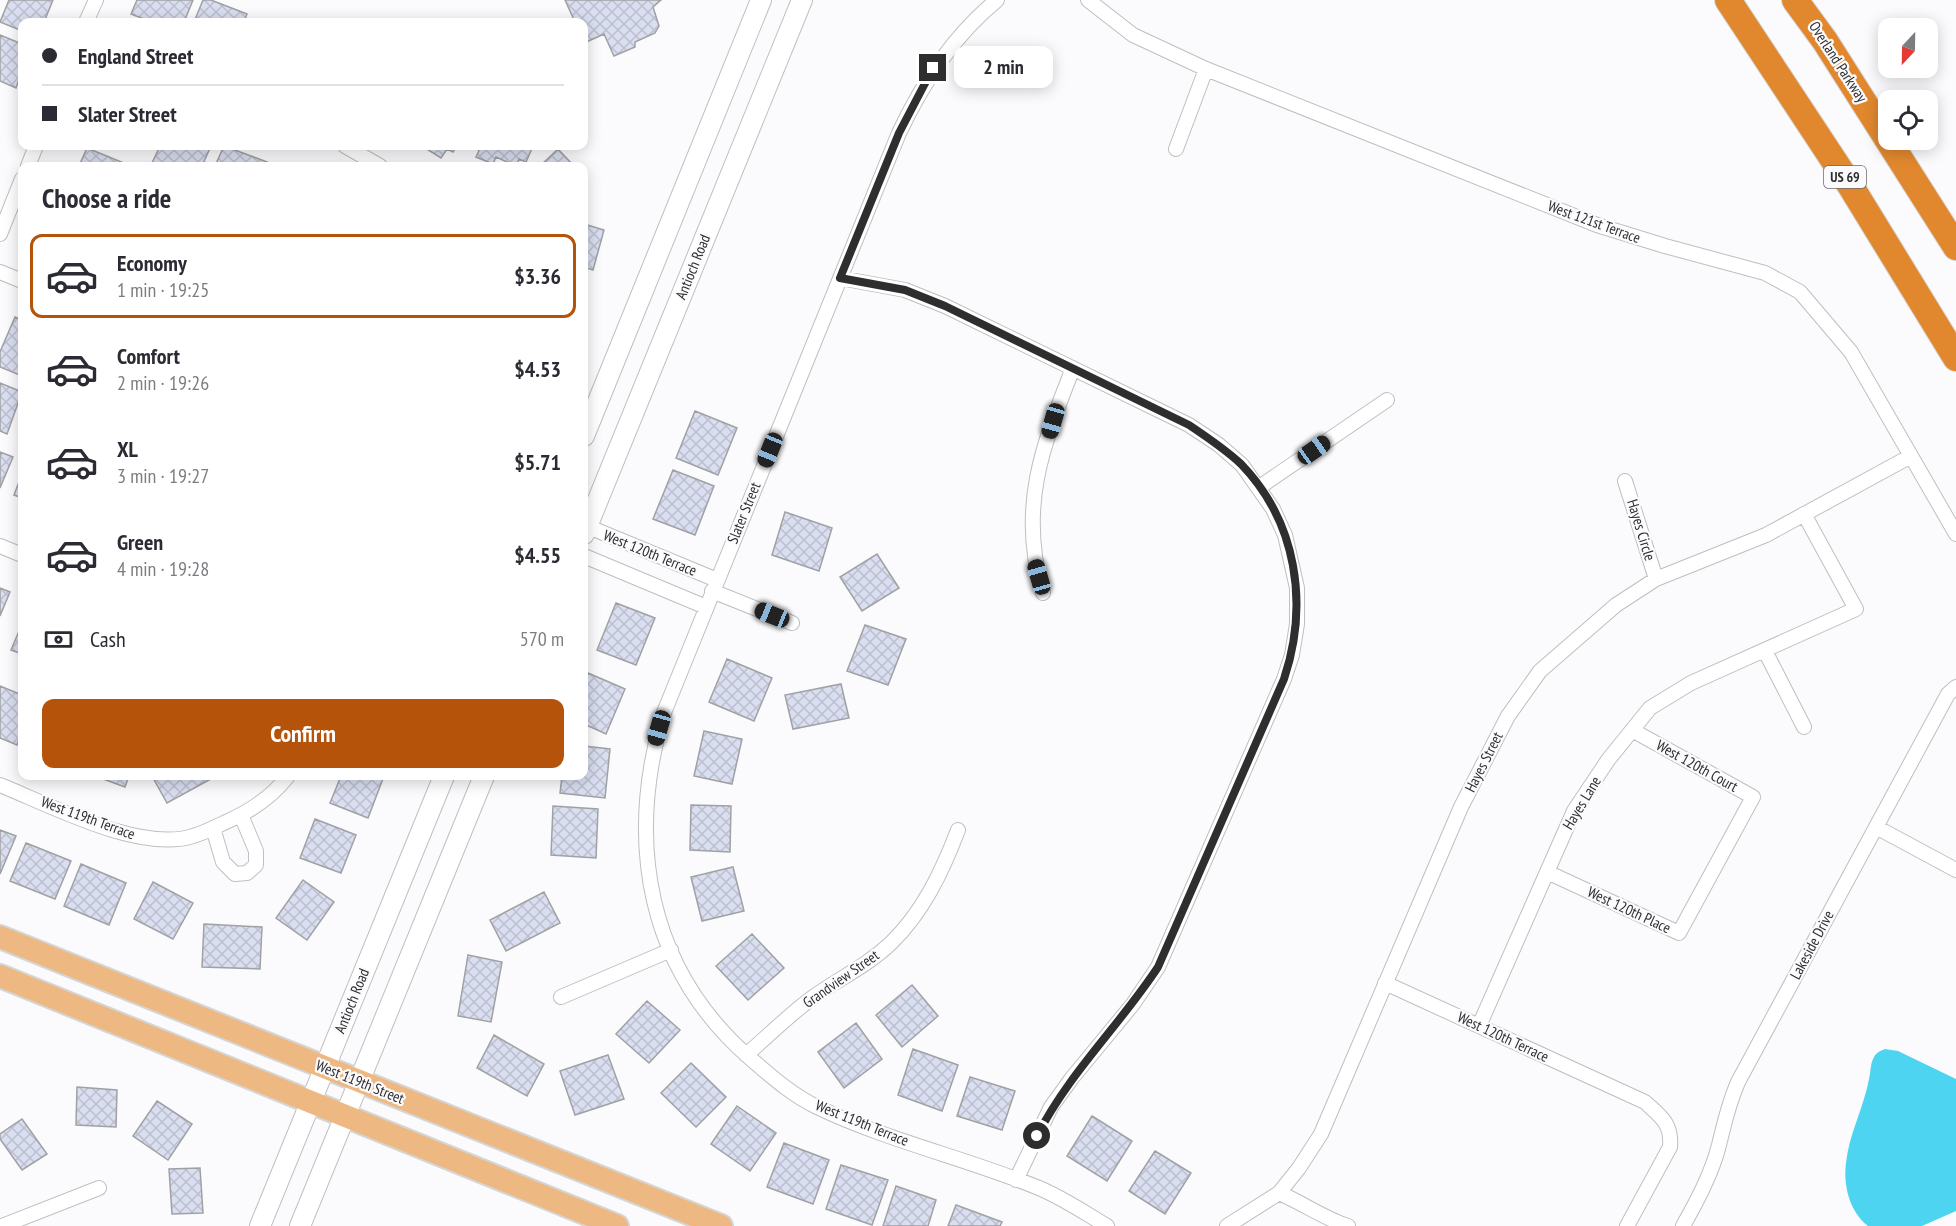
<!DOCTYPE html>
<meta charset="utf-8">
<style>
body{margin:0;font-family:"PT Sans Narrow",sans-serif;background:#f2f2f3;color:#2b2b33;height:100vh;display:flex;flex-direction:column;font-size:22px;white-space:nowrap}
*{box-sizing:border-box;margin:0}
p{font-size:20px;color:#7c7c81}
.icon{flex:none;width:33px;height:33px;fill:none;stroke:currentColor;stroke-width:2;stroke-linecap:round;stroke-linejoin:round}
.map{position:relative;flex:1;overflow:hidden}
.drawer{position:absolute;left:18px;top:162px;width:570px;height:618px;display:flex;flex-direction:column;background:#fff;border-radius:12px;box-shadow:0 3px 15px #0003}
.drawer>*{flex:none}
.guide{position:absolute;left:18px;top:18px;width:570px;height:132px;border-radius:12px;box-shadow:0 3px 15px #0003;display:grid;align-content:center;height:132px;padding:0 24px;background:#fff}
.needle{width:39px;rotate:202deg}
.controls{position:absolute;left:1878px;top:18px;display:grid;gap:12px}
.controls a{display:grid;place-items:center;width:60px;height:60px;border-radius:12px;background:#fff;box-shadow:0 3px 15px #0003;font-size:30px}
.end{position:absolute;width:27px;height:27px;margin:-14px;border:8px solid #2e2e2f;background:#fff;box-shadow:0 0 0 3px #fff}
.from{border-radius:50%}
.bubble{position:absolute;height:42px;border-radius:12px;background:#fff;box-shadow:0 3px 15px #0003;font-size:20px;font-weight:600;line-height:42px;text-align:center}
.car{position:absolute;width:18px;height:36px;margin:-18px -9px;border-radius:8px;box-shadow:0 0 4px 2px #0007;background:linear-gradient(#222 24%,#8ab4d8 0 40%,#222 0 76%,#8ab4d8 0 86%,#222 0)}
.guide b{display:flex;align-items:center;gap:21px;height:57px;font-size:22px}
.guide b+b{border-top:2px solid #e1e1e2}
.guide i{width:15px;height:15px;background:#2b2b33}
ul{padding:0;list-style:none}
li{display:flex;align-items:center;gap:18px;height:84px;margin:0 12px 9px;padding:0 12px;border:3px solid transparent;border-radius:12px}
li div{flex:1}
li b{display:block;font-size:22px}
li em{font-style:normal;font-weight:600}
li.current{border-color:#b45309}
li>.icon{width:54px;height:54px;stroke-width:1.5}
h2{padding:0 24px;font-size:27px;line-height:72px}
.pay{display:flex;align-items:center;gap:15px;height:66px;padding:0 24px;font-size:22px}
.pay p{margin-inline-start:auto}
.button{display:flex;gap:12px;margin-top:auto;padding:12px 24px}
.button a{flex:1;height:69px;border-radius:12px;background:#b45309;color:#fff;font-size:24px;font-weight:600;line-height:69px;text-align:center}
.map>svg:first-child{display:block}
.water{fill:#4cd4f1}
.building{fill:url(#building-cross-hatch);stroke:#a0a1a3;stroke-width:1.5}
.lines{fill:none;stroke-linecap:round;stroke-linejoin:round}
.minor-casing{stroke:#bfbfc1;stroke-width:16}
.secondary-casing{stroke:#bfbfc1;stroke-width:22}
.primary-casing{stroke:#d5d5d5;stroke-width:26}
.motorway-casing{stroke:#d5d5d5;stroke-width:28}
.minor{stroke:#fff;stroke-width:14}
.secondary{stroke:#fff;stroke-width:20}
.primary{stroke:#edb882;stroke-width:22}
.motorway{stroke:#e1882e;stroke-width:26}
.route{stroke:#2e2e2f;stroke-width:8}
.labels{text-anchor:middle;stroke-width:4.5;stroke-linejoin:round;paint-order:stroke}
.shield{fill:#fbfbfd;stroke:#6c6c6d;stroke-width:1.5}
.shield-label{font-size:14px;font-weight:bold;fill:#2e2e2f}
.street-label{font-size:15px;fill:#2e2e2f;stroke:#fbfbfd}
</style>
<div class="map">
<svg width="1956" height="1226" viewBox="0 0 1956 1226">
<defs>
<pattern id="building-cross-hatch" width="8" height="8" patternUnits="userSpaceOnUse" patternTransform="scale(1.5)"><rect width="8" height="8" fill="#d9def0"/><path d="M0 0l8 8M0 8l8-8" fill="none" stroke="#bbbfce"/></pattern>
</defs>
<rect width="100%" height="100%" fill="#fbfbfd"/>
<!-- water -->
<path class="water" d="M1885,1049L1898,1051L1956,1079V1211L1922,1226H1868C1850,1212 1843,1186 1846,1163C1849,1134 1864,1107 1869,1079C1871,1071 1870,1064 1874,1057C1877,1052 1880,1051 1885,1049Z"/>
<!-- building -->
<path class="building" d="M9,0H53L44,22H22V31L0,22Z
M137,0H193L184,22L177,19L175,22H152L131,14Z
M203,0H211L247,14L244,22H194Z
M565,0H661L653,7L659,26L655,33L635,42V47L614,56L604,34L584,43V22H575Z
M0,35L22,44V71L16,88L0,81Z
M160,146H211L202,166H160L152,163Z
M224,146L267,162L265,166H215Z
M422,146H457L453,152L447,149L441,158Z
M481,146H533L526,162L519,159L516,166L496,157L493,164L476,157Z
M87,148L124,163L122,166H79Z
M558,149L574,166H540Z
M584,224L604,230L593,270L584,267Z
M15,317L22,320V376L0,367V352Z
M0,383L22,392L7,434L0,431Z
M695,411L737,428L718,475L676,458Z
M0,452L13,457L0,488Z
M673,470L714,486L695,535L653,519Z
M22,474V498L14,495Z
M785,512L832,528L819,571L772,555Z
M877,554L899,588L862,611L840,577Z
M0,588L10,592L0,616Z
M616,603L655,618L636,665L597,650Z
M22,624V654L11,650Z
M865,625L906,639L888,685L847,671Z
M727,659L772,678L754,721L709,702Z
M588,673L625,689L606,734L584,724V683Z
M841,684L849,718L793,729L785,695Z
M0,686L22,695V731L17,745L0,738Z
M704,731L742,739L732,784L694,776Z
M584,746L610,749L605,798L560,793L562,776H584Z
M95,776H129L125,787Z
M152,776H206L209,780L167,803Z
M341,776H384L368,818L330,803Z
M691,805L731,806L730,852L690,850Z
M553,806L598,809L596,858L551,855Z
M315,819L356,835L341,873L300,858Z
M0,830L16,836L0,874Z
M26,843L71,861L55,899L10,881Z
M81,864L126,883L109,925L64,906Z
M733,867L744,911L702,921L691,877Z
M303,880L334,902L307,940L276,918Z
M153,882L193,903L173,939L134,919Z
M544,892L560,923L506,951L490,920Z
M204,924L262,927L260,969L202,967Z
M752,934L784,968L748,1000L716,966Z
M468,955L502,962L491,1022L458,1016Z
M912,985L938,1016L902,1047L876,1015Z
M647,1001L680,1030L649,1063L616,1034Z
M856,1023L882,1059L844,1088L818,1052Z
M494,1035L544,1064L527,1096L477,1068Z
M913,1049L958,1065L942,1111L898,1095Z
M608,1055L624,1099L575,1115L560,1071Z
M691,1063L726,1097L696,1127L661,1093Z
M970,1077L1015,1091L1002,1130L957,1116Z
M77,1087L117,1090L116,1127L76,1125Z
M157,1101L192,1124L168,1160L133,1136Z
M737,1106L776,1133L750,1171L711,1144Z
M1092,1116L1132,1141L1107,1181L1067,1156Z
M22,1119L47,1154L22,1170L0,1139V1134Z
M784,1143L829,1160L813,1204L767,1187Z
M1155,1151L1191,1173L1165,1214L1129,1191Z
M841,1165L888,1180L872,1225L826,1209Z
M200,1168L203,1213L172,1214L169,1169Z
M896,1186L936,1200L928,1226H883Z
M956,1205L1002,1222L1000,1226H948Z"/>
<g class="lines">
<!-- minor casing -->
<g class="minor-casing">
<path id="minor" d="M997,0C953,36 923,82 899,133L663,715C626,843 647,969 751,1059C772,1077 792,1095 817,1107C888,1141 966,1158 1039,1188C1063,1198 1085,1213 1107,1226
M1088,0L1133,35L1206,69L1597,225L1665,246L1765,273L1800,292L1851,352L1956,534
M86,22L96,0
M345,146L380,166
M1176,149L1206,69
M28,166L36,146
M0,234L22,179
M0,272L22,281
M840,278L905,290L945,306L1189,425L1219,445L1242,465L1273,509L1285,535L1297,588V624L1292,655L1284,679L1158,967L1133,1004L1072,1078L1051,1107L1016,1180
M1625,481L1656,579
M1258,488L1387,400
M584,525L717,580
M0,546L22,555
M584,556L706,607
M712,591L792,623
M1043,593C1018,508 1042,447 1073,368
M1765,651L1804,727
M0,785C50,805 140,853 193,836C204,833 215,827 226,822C251,811 272,797 288,776
M1876,827L1956,870
M213,828L223,862L235,874L247,873L256,865V851L241,815
M1547,872L1679,933L1753,797L1632,730
M1385,983L1645,1102C1661,1117 1672,1123 1670,1147L1627,1226
M561,997L671,950
M1479,1026L1574,811L1608,760L1650,708L1691,683L1856,609L1804,514
M746,1055C768,1036 789,1015 812,998C838,979 867,966 891,943C923,912 942,872 958,830
M1279,1193C1303,1203 1323,1218 1348,1226
M2,1226L99,1188
M1227,1226L1279,1193L1299,1168L1321,1134L1461,807L1508,716L1540,671L1616,605L1656,579L1766,535L1911,456
M1683,1226C1697,1201 1712,1173 1719,1145C1725,1121 1728,1105 1738,1082L1948,694L1956,687"/>
</g>
<!-- secondary casing -->
<g class="secondary-casing">
<path id="secondary" d="M584,436L761,0
M584,534L802,0
M260,1226L444,776
M300,1226L484,776"/>
</g>
<!-- primary casing -->
<g class="primary-casing">
<path id="primary" d="M0,937L721,1226
M0,976L617,1226"/>
</g>
<!-- motorway casing -->
<g class="motorway-casing">
<path id="motorway" d="M1728,0L1850,185L1956,358
M1795,0L1825,41L1956,247"/>
</g>
<!-- minor -->
<use href="#minor" class="minor"/>
<!-- secondary -->
<use href="#secondary" class="secondary"/>
<!-- primary -->
<use href="#primary" class="primary"/>
<!-- motorway -->
<use href="#motorway" class="motorway"/>
</g>
<g class="lines">
<!-- route -->
<path class="route" d="M933,68L899,133L840,278L905,290L945,306L1189,425C1207,437 1225,449 1241,464C1297,522 1309,604 1284,679L1158,967C1120,1025 1069,1073 1037,1136"/>
</g>
<g class="labels">
<!-- shield labels -->
<rect class="shield" x="1824" y="166" width="42" height="22" rx="4.5"/>
<g class="shield-label">
<text x="1845" y="182">US 69</text>
</g>
<!-- street labels -->
<g class="street-label">
<text transform="translate(1838 62) rotate(57)" y="5">Overland Parkway</text>
<text transform="translate(1594 222) rotate(20)" y="5">West 121st Terrace</text>
<text transform="translate(693 267) rotate(-68)" y="5">Antioch Road</text>
<text transform="translate(744 513) rotate(-68)" y="5">Slater Street</text>
<text transform="translate(1641 530) rotate(73)" y="5">Hayes Circle</text>
<text transform="translate(650 553) rotate(22)" y="5">West 120th Terrace</text>
<text transform="translate(1484 762) rotate(-63)" y="5">Hayes Street</text>
<text transform="translate(1697 766) rotate(29)" y="5">West 120th Court</text>
<text transform="translate(1582 803) rotate(-59)" y="5">Hayes Lane</text>
<text transform="translate(88 818) rotate(20)" y="5">West 119th Terrace</text>
<text transform="translate(1629 910) rotate(25)" y="5">West 120th Place</text>
<text transform="translate(1812 945) rotate(-62)" y="5">Lakeside Drive</text>
<text transform="translate(841 979) rotate(-35)" y="5">Grandview Street</text>
<text transform="translate(352 1001) rotate(-68)" y="5">Antioch Road</text>
<text transform="translate(1503 1037) rotate(25)" y="5">West 120th Terrace</text>
<text transform="translate(360 1082) rotate(22)" y="5">West 119th Street</text>
<text transform="translate(862 1123) rotate(22)" y="5">West 119th Terrace</text>
</g>
</g>
</svg>
<div class="controls">
<a><svg class="needle" viewBox="-14 -14 28 28"><path d="M0-13l5 13h-10z" fill="#e53935"/><path d="M0 13l5-13h-10z" fill="#7c7c81"/></svg></a>
<a><svg class="icon" aria-label="locate" viewBox="0 0 24 24"><circle cx="12" cy="12" r="6"/><path d="M12 2v4M12 18v4M2 12h4M18 12h4"/></svg></a>
</div>
<i class="end from" style="left:1037px;top:1136px"></i>
<i class="end" style="left:933px;top:68px"></i>
<div class="bubble" style="left:954px;top:46px;width:99px">2 min</div>
<i class="car" style="left:1053px;top:421px;rotate:196deg"></i>
<i class="car" style="left:770px;top:450px;rotate:202deg"></i>
<i class="car" style="left:1314px;top:450px;rotate:55deg"></i>
<i class="car" style="left:1039px;top:577px;rotate:344deg"></i>
<i class="car" style="left:772px;top:615px;rotate:292deg"></i>
<i class="car" style="left:659px;top:728px;rotate:196deg"></i>
<div class="guide">
<b><i class="from"></i>England Street</b>
<b><i></i>Slater Street</b>
</div>
<section class="drawer">
<h2>Choose a ride</h2>
<ul>
<li class="current"><svg class="icon" aria-label="car" viewBox="0 0 24 24"><path d="M5 17H2v-5l4-1 3-4h7l3 4 3 1v5h-3M9 17h6M6 11h13"/><circle cx="7" cy="17" r="2"/><circle cx="17" cy="17" r="2"/></svg><div><b>Economy</b><p>1 min · 19:25</p></div><em>$3.36</em></li>
<li><svg class="icon" aria-label="car" viewBox="0 0 24 24"><path d="M5 17H2v-5l4-1 3-4h7l3 4 3 1v5h-3M9 17h6M6 11h13"/><circle cx="7" cy="17" r="2"/><circle cx="17" cy="17" r="2"/></svg><div><b>Comfort</b><p>2 min · 19:26</p></div><em>$4.53</em></li>
<li><svg class="icon" aria-label="car" viewBox="0 0 24 24"><path d="M5 17H2v-5l4-1 3-4h7l3 4 3 1v5h-3M9 17h6M6 11h13"/><circle cx="7" cy="17" r="2"/><circle cx="17" cy="17" r="2"/></svg><div><b>XL</b><p>3 min · 19:27</p></div><em>$5.71</em></li>
<li><svg class="icon" aria-label="car" viewBox="0 0 24 24"><path d="M5 17H2v-5l4-1 3-4h7l3 4 3 1v5h-3M9 17h6M6 11h13"/><circle cx="7" cy="17" r="2"/><circle cx="17" cy="17" r="2"/></svg><div><b>Green</b><p>4 min · 19:28</p></div><em>$4.55</em></li>
</ul>
<div class="pay"><svg class="icon" aria-label="cash" viewBox="0 0 24 24"><path d="M3 7h18v10H3z"/><circle cx="12" cy="12" r="2"/></svg>Cash<p>570 m</p></div>
<div class="button"><a>Confirm</a></div>
</section>
</div>
